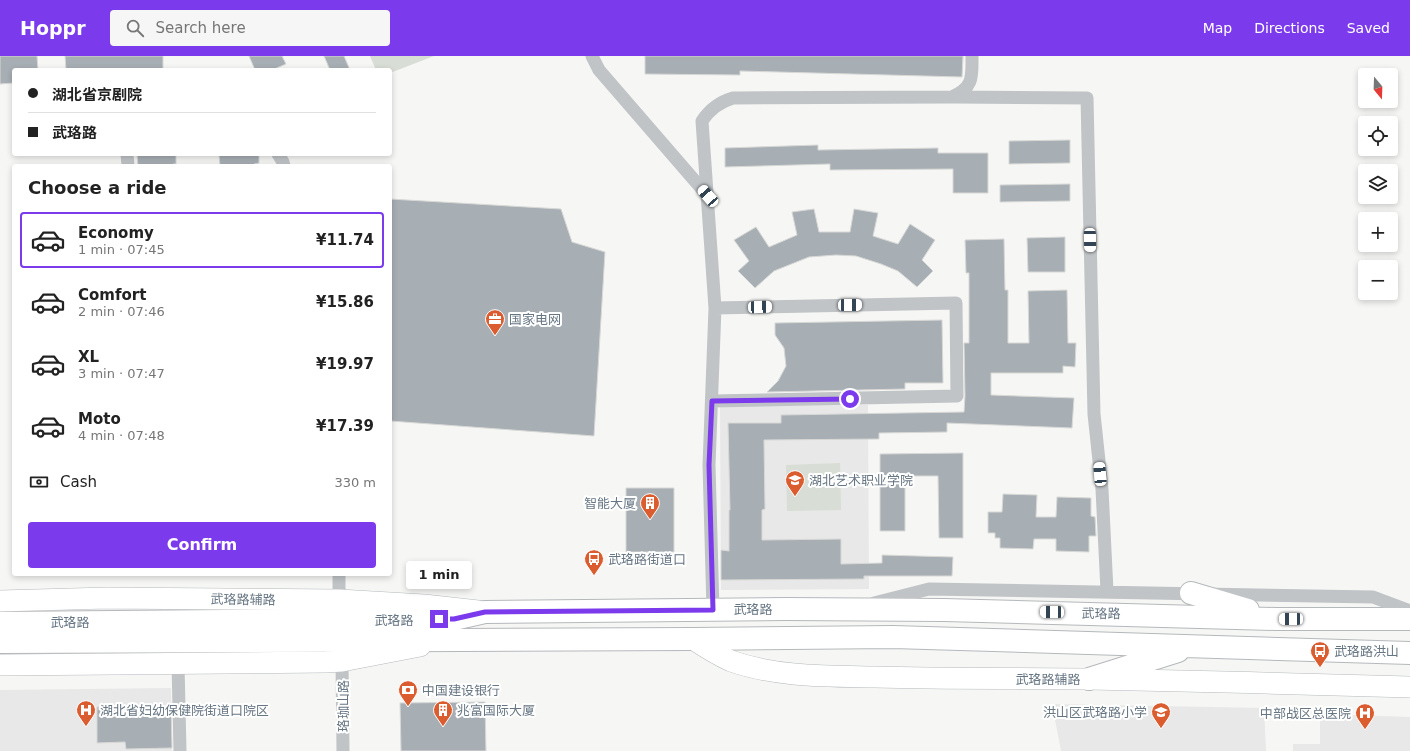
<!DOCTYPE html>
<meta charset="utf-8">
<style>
body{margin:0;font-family:"DejaVu Sans","Noto Sans SC",sans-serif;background:#f6f6f6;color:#222;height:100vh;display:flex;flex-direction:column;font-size:15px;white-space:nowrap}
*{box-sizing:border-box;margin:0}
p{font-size:13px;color:#767676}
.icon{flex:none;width:22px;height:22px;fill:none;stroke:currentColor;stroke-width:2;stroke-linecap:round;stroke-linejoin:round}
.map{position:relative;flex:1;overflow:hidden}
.side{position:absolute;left:12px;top:108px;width:380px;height:412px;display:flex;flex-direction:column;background:#fff;border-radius:4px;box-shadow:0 2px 6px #0003}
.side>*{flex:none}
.top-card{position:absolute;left:12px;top:12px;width:380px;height:88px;border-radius:4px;box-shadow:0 2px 6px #0003;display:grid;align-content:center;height:88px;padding:0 16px;background:#fff}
.needle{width:26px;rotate:161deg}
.tools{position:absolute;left:1358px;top:12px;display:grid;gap:8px}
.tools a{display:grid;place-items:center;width:40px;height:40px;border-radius:4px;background:#fff;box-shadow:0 2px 6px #0003;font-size:20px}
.end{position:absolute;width:18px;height:18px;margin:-9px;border:5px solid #7c3aed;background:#fff;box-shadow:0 0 0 2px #fff}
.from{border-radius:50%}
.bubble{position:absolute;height:28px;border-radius:4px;background:#fff;box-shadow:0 2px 6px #0003;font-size:13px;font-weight:600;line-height:28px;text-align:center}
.car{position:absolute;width:12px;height:24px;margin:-12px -6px;border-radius:5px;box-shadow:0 0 3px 1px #0007;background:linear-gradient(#fff 24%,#345 0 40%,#fff 0 76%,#345 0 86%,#fff 0)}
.top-card b{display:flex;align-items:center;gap:14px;height:38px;font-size:15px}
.top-card b+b{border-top:1px solid #e0e0e0}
.top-card i{width:10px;height:10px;background:#222}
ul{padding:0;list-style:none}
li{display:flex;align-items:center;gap:12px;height:56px;margin:0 8px 6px;padding:0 8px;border:2px solid transparent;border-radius:4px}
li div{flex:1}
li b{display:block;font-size:15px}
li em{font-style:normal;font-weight:600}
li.on{border-color:#7c3aed}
li>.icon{width:36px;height:36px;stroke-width:1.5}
h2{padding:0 16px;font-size:18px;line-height:48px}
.pay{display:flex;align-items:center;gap:10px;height:44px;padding:0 16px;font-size:15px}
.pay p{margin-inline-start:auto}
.action{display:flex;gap:8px;margin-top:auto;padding:8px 16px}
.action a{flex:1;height:46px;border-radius:4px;background:#7c3aed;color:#fff;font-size:16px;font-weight:600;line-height:46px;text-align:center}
header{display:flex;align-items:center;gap:24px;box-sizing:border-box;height:56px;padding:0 20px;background:#7c3aed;color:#fff}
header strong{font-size:19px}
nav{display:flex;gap:22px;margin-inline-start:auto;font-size:14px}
.search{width:280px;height:36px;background:#f6f6f6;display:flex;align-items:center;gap:10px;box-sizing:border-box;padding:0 14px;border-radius:4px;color:#767676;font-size:15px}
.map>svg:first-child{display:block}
.built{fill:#e7e8e7}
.green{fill:#d8ddd5}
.building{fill:#a7afb4;stroke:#d8d8d6}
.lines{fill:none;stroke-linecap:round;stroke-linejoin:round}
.primary-casing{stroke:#b5b9bd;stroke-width:22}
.highway-casing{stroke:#b5b8bb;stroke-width:24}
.street{stroke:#c0c4c7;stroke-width:13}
.primary{stroke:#fff;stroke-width:21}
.highway{stroke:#fff;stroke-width:22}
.route{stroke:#7c3aed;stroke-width:5}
.labels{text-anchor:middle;stroke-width:4;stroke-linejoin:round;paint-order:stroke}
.poi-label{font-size:13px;fill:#677683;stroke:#fff;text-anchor:start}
.street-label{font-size:13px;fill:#677683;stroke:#fff}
</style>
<header>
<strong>Hoppr</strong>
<div class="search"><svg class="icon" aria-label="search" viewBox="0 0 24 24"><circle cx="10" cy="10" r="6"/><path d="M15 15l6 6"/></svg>Search here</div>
<nav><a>Map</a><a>Directions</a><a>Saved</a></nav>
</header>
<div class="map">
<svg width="1410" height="695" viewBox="0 0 1410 695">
<rect width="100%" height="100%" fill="#f6f7f4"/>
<!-- built -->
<path class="built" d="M720,349H868L869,533L721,534Z
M171,632L172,695H0V634Z
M1052,648L1264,652L1266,695H1061Z
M1320,658L1410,661V695H1293V688H1320Z"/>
<!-- green -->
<path class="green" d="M370,0H434L390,17V14H376Z
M840,407L841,454L787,455L786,409Z"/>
<!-- building -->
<path class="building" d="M0,0H37L38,14H14V27L0,28Z
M65,0H163V14H66Z
M249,0H282L286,8L272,14H255Z
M324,0H344L350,14H330Z
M645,0H963L962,21L740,15V19L645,18Z
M1070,84V107L1009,108V85Z
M818,89V94L938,92V97H988V137H953V113L830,114V108L725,111V92Z
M176,98V108H173V110H138L137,99Z
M259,98V107L254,108V110H220L219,99Z
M1070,128V145L1000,146V129Z
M390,143L561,153L572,186L605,196L594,380L390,365Z
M814,153L819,176H850L854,153L878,157L873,180L898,188L910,168L935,184L922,204L933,215L917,231L898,215L881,208L856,200L836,199L809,201L774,215L755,232L738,215L749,205L734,184L756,171L769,191L797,179L792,156Z
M1065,181V216H1028L1027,182Z
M1004,183L1005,234H1008V287H1029L1028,235L1067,234L1068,287H1076L1075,311L1063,310V317H991V339L1074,342L1072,372L947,367V376L879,377V383L764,384L765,453L762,454V484L841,483V508L882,507V499L953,501L952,520H864V523L721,524V494L729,495V454H730L728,367H781V359L964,356L965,340L964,287H969V217H966L965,184Z
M942,264L943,327H905V333L767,336L778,325L786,310L784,292L775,279V267Z
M963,397V482H939L938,420H905V475H880V398Z
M626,432H674V496H626Z
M1003,438L1037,439L1036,461H1056L1057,441L1091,442V460L1095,461L1096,480H1089V496L1056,495V483H1034L1033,493L1000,492V482H995V477H988V456H1002Z
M485,646L486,695H401L400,647Z
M171,650L172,692L126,693L125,686L97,687V651Z"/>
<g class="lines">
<!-- primary casing -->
<g class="primary-casing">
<path id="primary" d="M0,545L107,542L339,544L424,549L478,555
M693,583C705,591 718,599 731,605C776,621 828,620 875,621C947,623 1018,622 1090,623C1197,625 1303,628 1410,631
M0,609L326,606L342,605L420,590"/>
</g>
<!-- highway casing -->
<g class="highway-casing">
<path id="highway" d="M1191,537L1248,554
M0,567L454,563L485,556L786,553L944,554L1276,563H1410
M0,586L693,583L893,581L1410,597
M1089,623L1178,595"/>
</g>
<!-- street -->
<path class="street" d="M592,0L599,14L708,140
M953,41L1087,42L1094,358L1102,433L1107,535
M127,98L128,110
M278,98L283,106L284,110
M712,345L957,340L956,247L715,252
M339,544V518
M874,547L929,533L1373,541L1410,555
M713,554L709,409L715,252L702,65C710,53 719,46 733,42L952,41C974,31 972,21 972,0
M342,605L343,695
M178,608L180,695"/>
<!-- primary -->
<use href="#primary" class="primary"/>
<!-- highway -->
<use href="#highway" class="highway"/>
</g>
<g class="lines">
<!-- route -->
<path class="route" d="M439,563H454L485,556L713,554L709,409L712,345L850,343"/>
</g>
<!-- icons -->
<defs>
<g id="office-pin" transform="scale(1)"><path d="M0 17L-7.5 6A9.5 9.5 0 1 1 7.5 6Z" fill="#db5c2f" stroke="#fff"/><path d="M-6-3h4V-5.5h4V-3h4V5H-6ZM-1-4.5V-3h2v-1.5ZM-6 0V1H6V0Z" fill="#fff"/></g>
<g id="university-pin" transform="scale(1)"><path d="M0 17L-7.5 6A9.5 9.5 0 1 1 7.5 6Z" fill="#db5c2f" stroke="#fff"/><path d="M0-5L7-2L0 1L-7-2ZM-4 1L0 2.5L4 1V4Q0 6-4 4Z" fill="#fff"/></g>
<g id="building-pin" transform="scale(1)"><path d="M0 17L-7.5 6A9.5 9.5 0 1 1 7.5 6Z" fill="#db5c2f" stroke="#fff"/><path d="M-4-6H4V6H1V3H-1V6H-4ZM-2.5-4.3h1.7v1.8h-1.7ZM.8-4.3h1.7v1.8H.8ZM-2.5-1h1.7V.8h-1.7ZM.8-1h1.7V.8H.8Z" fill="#fff"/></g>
<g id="bus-pin" transform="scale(1)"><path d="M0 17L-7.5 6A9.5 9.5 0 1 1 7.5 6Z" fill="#db5c2f" stroke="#fff"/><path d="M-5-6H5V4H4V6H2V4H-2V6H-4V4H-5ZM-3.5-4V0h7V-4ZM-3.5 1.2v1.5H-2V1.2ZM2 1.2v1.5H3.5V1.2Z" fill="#fff"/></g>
<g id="bank-pin" transform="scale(1)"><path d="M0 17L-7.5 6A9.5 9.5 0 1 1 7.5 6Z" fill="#db5c2f" stroke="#fff"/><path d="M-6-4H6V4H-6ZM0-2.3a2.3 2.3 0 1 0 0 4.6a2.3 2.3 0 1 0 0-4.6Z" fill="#fff"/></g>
<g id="hospital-pin" transform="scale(1)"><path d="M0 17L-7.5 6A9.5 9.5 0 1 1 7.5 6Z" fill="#db5c2f" stroke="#fff"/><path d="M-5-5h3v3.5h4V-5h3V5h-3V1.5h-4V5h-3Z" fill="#fff"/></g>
<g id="school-pin" transform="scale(1)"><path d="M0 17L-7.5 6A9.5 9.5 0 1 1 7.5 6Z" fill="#db5c2f" stroke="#fff"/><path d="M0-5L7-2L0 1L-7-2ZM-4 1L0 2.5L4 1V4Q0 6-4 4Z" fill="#fff"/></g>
</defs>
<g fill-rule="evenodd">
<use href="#office-pin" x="495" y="263"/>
<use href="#university-pin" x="795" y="424"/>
<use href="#building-pin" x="650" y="447"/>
<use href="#bus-pin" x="594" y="503"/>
<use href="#bus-pin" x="1320" y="595"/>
<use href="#bank-pin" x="408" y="634"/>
<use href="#hospital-pin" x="86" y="654"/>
<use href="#building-pin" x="443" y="654"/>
<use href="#school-pin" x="1161" y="656"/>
<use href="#hospital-pin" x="1365" y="657"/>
</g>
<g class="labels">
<!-- poi labels -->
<g class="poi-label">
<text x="509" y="268">国家电网</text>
<text x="809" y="429">湖北艺术职业学院</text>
<text x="636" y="452" text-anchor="end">智能大厦</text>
<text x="608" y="508">武珞路街道口</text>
<text x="1334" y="600">武珞路洪山</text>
<text x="422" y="639">中国建设银行</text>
<text x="100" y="659">湖北省妇幼保健院街道口院区</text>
<text x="457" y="659">兆富国际大厦</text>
<text x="1147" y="661" text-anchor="end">洪山区武珞路小学</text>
<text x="1351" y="662" text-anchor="end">中部战区总医院</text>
</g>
<!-- street labels -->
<g class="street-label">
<text transform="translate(243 543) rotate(1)" y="5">武珞路辅路</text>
<text x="753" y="558">武珞路</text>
<text transform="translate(1101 557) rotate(1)" y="5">武珞路</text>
<text x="394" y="569">武珞路</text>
<text x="70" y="571">武珞路</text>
<text x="1048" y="628">武珞路辅路</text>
<text transform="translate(343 650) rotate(-90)" y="5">珞珈山路</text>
</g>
</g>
</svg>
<div class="tools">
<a><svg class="needle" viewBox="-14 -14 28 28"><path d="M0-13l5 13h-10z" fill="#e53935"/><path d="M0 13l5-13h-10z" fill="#767676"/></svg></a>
<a><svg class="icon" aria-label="locate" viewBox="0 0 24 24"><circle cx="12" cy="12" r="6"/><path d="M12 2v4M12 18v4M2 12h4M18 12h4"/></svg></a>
<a><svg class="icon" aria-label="layers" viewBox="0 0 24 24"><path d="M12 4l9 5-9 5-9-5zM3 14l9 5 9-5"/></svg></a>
<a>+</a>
<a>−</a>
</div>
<i class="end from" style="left:850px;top:343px"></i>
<i class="end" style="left:439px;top:563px"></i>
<div class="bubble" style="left:406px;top:505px;width:66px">1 min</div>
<i class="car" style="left:708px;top:140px;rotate:319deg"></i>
<i class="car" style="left:1090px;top:184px;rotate:179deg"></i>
<i class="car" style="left:850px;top:249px;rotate:89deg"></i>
<i class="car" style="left:760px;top:251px;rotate:88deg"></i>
<i class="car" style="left:1100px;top:418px;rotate:355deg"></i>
<i class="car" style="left:1052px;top:556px;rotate:271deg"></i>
<i class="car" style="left:1291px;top:563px;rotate:270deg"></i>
<div class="top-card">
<b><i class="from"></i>湖北省京剧院</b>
<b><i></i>武珞路</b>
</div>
<section class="side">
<h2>Choose a ride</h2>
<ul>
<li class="on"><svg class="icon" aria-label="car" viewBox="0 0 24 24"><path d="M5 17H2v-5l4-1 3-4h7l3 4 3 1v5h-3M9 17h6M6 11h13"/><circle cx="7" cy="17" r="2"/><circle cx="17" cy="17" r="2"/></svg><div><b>Economy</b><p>1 min · 07:45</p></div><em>¥11.74</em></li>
<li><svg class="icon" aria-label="car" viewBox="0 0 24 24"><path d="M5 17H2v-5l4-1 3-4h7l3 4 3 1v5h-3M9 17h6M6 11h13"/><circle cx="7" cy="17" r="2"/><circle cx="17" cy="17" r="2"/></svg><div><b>Comfort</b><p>2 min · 07:46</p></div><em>¥15.86</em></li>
<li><svg class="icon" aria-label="car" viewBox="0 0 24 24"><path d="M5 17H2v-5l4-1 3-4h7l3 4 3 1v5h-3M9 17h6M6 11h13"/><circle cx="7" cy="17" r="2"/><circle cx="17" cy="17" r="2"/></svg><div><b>XL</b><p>3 min · 07:47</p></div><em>¥19.97</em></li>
<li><svg class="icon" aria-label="car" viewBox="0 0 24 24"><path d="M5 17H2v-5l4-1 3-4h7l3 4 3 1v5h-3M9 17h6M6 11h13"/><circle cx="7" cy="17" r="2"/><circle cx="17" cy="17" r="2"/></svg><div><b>Moto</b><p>4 min · 07:48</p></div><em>¥17.39</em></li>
</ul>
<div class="pay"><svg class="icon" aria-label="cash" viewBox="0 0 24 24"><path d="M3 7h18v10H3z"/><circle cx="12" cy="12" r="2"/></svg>Cash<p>330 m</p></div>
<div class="action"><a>Confirm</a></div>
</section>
</div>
